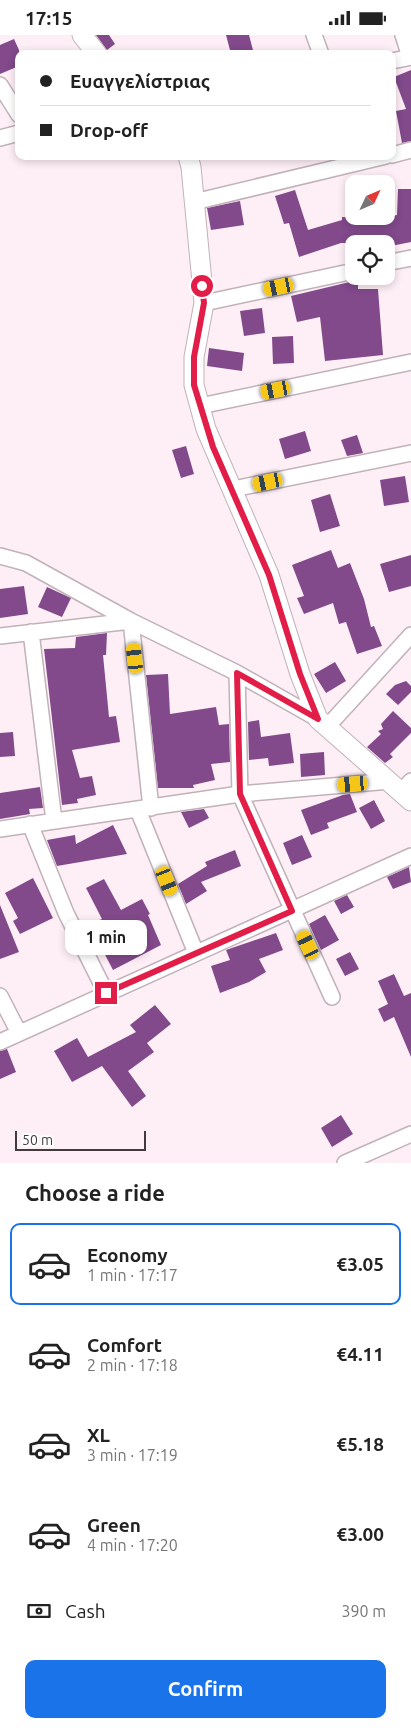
<!DOCTYPE html>
<meta charset="utf-8">
<style>
body{margin:0;font-family:Ubuntu,sans-serif;background:#f6f6f6;color:#222;height:100vh;display:flex;flex-direction:column;font-size:19px;white-space:nowrap}
*{box-sizing:border-box;margin:0}
p{font-size:16px;color:#767676}
.icon{flex:none;width:28px;height:28px;fill:none;stroke:currentColor;stroke-width:2;stroke-linecap:round;stroke-linejoin:round}
.map{position:relative;height:1128px;overflow:hidden}
.drawer{display:flex;flex-direction:column;background:#fff;flex:1}
.drawer>*{flex:none}
.banner{position:absolute;left:15px;top:15px;width:381px;height:110px;border-radius:10px;box-shadow:0 2px 8px #0003;display:grid;align-content:center;height:110px;padding:0 25px;background:#fff}
.needle{width:32px;rotate:46deg}
.fabs{position:absolute;left:345px;top:140px;display:grid;gap:10px}
.fabs a{display:grid;place-items:center;width:50px;height:50px;border-radius:10px;background:#fff;box-shadow:0 2px 8px #0003;font-size:25px}
.scale{position:absolute;left:15px;bottom:12px;width:131px;box-sizing:border-box;padding-left:5px;border:2px solid #413b3e;border-top:0;font-size:14px;line-height:18px;white-space:nowrap;color:#413b3e;-webkit-text-stroke:4px #fff;paint-order:stroke}
.end{position:absolute;width:22px;height:22px;margin:-11px;border:6px solid #e11d48;background:#fff;box-shadow:0 0 0 2px #fff}
.from{border-radius:50%}
.bubble{position:absolute;height:35px;border-radius:10px;background:#fff;box-shadow:0 2px 8px #0003;font-size:16px;font-weight:700;line-height:35px;text-align:center}
.car{position:absolute;width:15px;height:30px;margin:-15px -8px;border-radius:6px;box-shadow:0 0 4px 1px #0007;background:linear-gradient(#f5c518 24%,#345 0 40%,#f5c518 0 76%,#345 0 86%,#f5c518 0)}
.banner b{display:flex;align-items:center;gap:18px;height:48px;font-size:19px}
.banner b+b{border-top:1px solid #e0e0e0}
.banner i{width:12px;height:12px;background:#222}
ul{padding:0;list-style:none}
li{display:flex;align-items:center;gap:15px;height:82px;margin:0 10px 8px;padding:0 15px;border:2px solid transparent;border-radius:10px}
li div{flex:1}
li b{display:block;font-size:19px}
li em{font-style:normal;font-weight:700}
li.selected{border-color:#1a73e8}
li>.icon{width:45px;height:45px;stroke-width:1.5}
h2{padding:0 25px;font-size:22px;line-height:60px}
.pay{display:flex;align-items:center;gap:12px;height:55px;padding:0 25px;font-size:19px}
.pay p{margin-inline-start:auto}
.action{display:flex;gap:10px;margin-top:auto;padding:10px 25px}
.action a{flex:1;height:58px;border-radius:10px;background:#1a73e8;color:#fff;font-size:20px;font-weight:700;line-height:58px;text-align:center}
.status{display:flex;justify-content:space-between;align-items:center;height:35px;padding:0 25px;background:#fff;direction:ltr}
.status svg{height:14px;fill:currentColor}
.map>svg:first-child{display:block}
.building{fill:#82498b}
.lines{fill:none;stroke-linecap:round;stroke-linejoin:round}
.minor-casing{stroke:#c1b2b9;stroke-width:18}
.tertiary-casing{stroke:#c1b2b9;stroke-width:21}
.minor{stroke:#fff;stroke-width:15}
.tertiary{stroke:#fff;stroke-width:19}
.route{stroke:#e11d48;stroke-width:6}
</style>
<div class="status"><b>17:15</b><svg viewBox="0 0 49 12"><path d="M0 12V9h3v3zM5 12V6h3v6zM10 12V3h3v9zM15 12V0h3v12zM26 1h20v11H26zM47 4h2v5h-2z"/></svg></div>
<div class="map">
<svg width="411" height="1128" viewBox="0 0 411 1128">
<rect width="100%" height="100%" fill="#feeff6"/>
<!-- building -->
<path class="building" d="M96,0H109L115,9L107,15Z
M226,0H249L254,19H231Z
M14,4L19,15V31L0,39V10Z
M411,35V106L402,108L396,76L406,74L394,42Z
M398,154H411V207L386,212V209L341,208L299,222L289,188L284,189L275,161L295,155L308,195L342,185V182L364,183V186L397,180Z
M240,166L244,190L211,195L207,173Z
M358,245V254H378L383,320L325,326L320,282L297,287L291,261Z
M262,273L265,298L244,301L240,276Z
M293,301L294,328L273,329L272,302Z
M209,313L244,318L242,336L207,331Z
M305,396L311,416L285,424L279,404Z
M357,400L363,418L347,421L341,405Z
M186,411L194,439L181,443L172,415Z
M405,441L409,467L384,471L380,445Z
M330,459L340,491L320,497L311,465Z
M331,515L338,533L350,528L364,564L371,592L374,591L382,611L357,619L346,587L339,589L333,568L304,579L297,563L304,561L292,530Z
M411,520V551L389,557L380,529Z
M24,551L28,579L0,583V554Z
M47,552L71,563L62,582L38,572Z
M107,598L106,620H103L109,682L116,681L120,707L72,715L80,743L92,741L96,760L77,764L78,768L62,770L44,614L75,613L76,602Z
M335,627L346,646L326,658L314,639Z
M168,639L170,679L216,672L219,690L229,689L230,727L211,729L215,745L193,750L194,753H158L146,640Z
M406,646L411,651V657L398,670L386,659L395,650Z
M393,676L411,693V698L390,719L393,722L385,728L367,712L381,699L378,696L383,694L381,689Z
M259,685L261,702L290,698L294,728L269,731L268,723L249,725L248,687Z
M13,697L15,721L0,722V698Z
M324,717L325,740L301,742L300,719Z
M40,752L43,773L29,774L30,779L0,784V758Z
M350,759L357,777L327,788L329,793L311,800L301,775L343,760Z
M374,765L385,786L371,794L359,773Z
M204,774L209,783L189,793L181,777Z
M113,790L127,819L57,831L47,805L75,800L76,809Z
M302,800L312,822L292,830L283,808Z
M235,815L241,831L201,847L207,856L186,869L178,849L207,831L205,827Z
M409,832L411,847L393,854L387,842Z
M33,843L53,883L20,899L13,886L18,883L5,858Z
M104,844L121,875L142,864L150,879L148,880L161,910L113,935L89,889L102,884L86,853Z
M347,860L354,872L341,879L334,866Z
M0,870L19,917L0,924Z
M325,880L339,905L321,915L309,889Z
M276,898L283,915L259,924L266,937L249,947L220,958L211,931L230,925L226,915Z
M350,917L359,934L345,941L336,924Z
M394,939L404,961L411,958V1022L394,982L384,987L378,974L388,969L378,946Z
M155,970L171,989L147,1008L154,1017L128,1036L146,1061L132,1072L102,1031L72,1047L54,1016L77,1003L88,1022L136,997L130,990Z
M7,1014L16,1037L0,1044V1016Z
M341,1080L353,1099L332,1112L321,1093Z"/>
<g class="lines">
<!-- minor casing -->
<g class="minor-casing">
<path id="minor" d="M314,0L321,19
M403,0L410,22
M392,26L411,22
M0,50L19,80
M0,103L19,98
M392,120L411,115
M194,167L386,121
M386,228L411,223
M204,268L354,236
M200,371L411,327
M233,454L411,418
M0,521L26,528L131,586L237,638L318,684
M31,597L54,786
M0,601L131,586L151,773
M237,638L240,759L332,962
M327,692L411,600
M401,757L411,746
M138,775L196,918
M30,789L66,878L106,958
M0,794L240,759L390,746
M0,961L19,998
M0,1007L411,821
M345,1128L411,1099"/>
</g>
<!-- tertiary casing -->
<g class="tertiary-casing">
<path id="tertiary" d="M82,0L97,19
M188,121L191,132L204,268L194,322V350L206,394L269,540L300,639L318,684L411,766"/>
</g>
<!-- minor -->
<use href="#minor" class="minor"/>
<!-- tertiary -->
<use href="#tertiary" class="tertiary"/>
</g>
<g class="lines">
<!-- route -->
<path class="route" d="M106,958L292,876L240,759L237,638L318,684L300,639L269,540L213,412L194,350V322L204,268L202,251"/>
</g>
</svg>
<div class="fabs">
<a><svg class="needle" viewBox="-14 -14 28 28"><path d="M0-13l5 13h-10z" fill="#e53935"/><path d="M0 13l5-13h-10z" fill="#767676"/></svg></a>
<a><svg class="icon" aria-label="locate" viewBox="0 0 24 24"><circle cx="12" cy="12" r="6"/><path d="M12 2v4M12 18v4M2 12h4M18 12h4"/></svg></a>
</div>
<div class="scale">50 m</div>
<i class="end from" style="left:202px;top:251px"></i>
<i class="end" style="left:106px;top:958px"></i>
<div class="bubble" style="left:65px;top:885px;width:82px">1 min</div>
<i class="car" style="left:279px;top:252px;rotate:258deg"></i>
<i class="car" style="left:276px;top:355px;rotate:259deg"></i>
<i class="car" style="left:268px;top:447px;rotate:258deg"></i>
<i class="car" style="left:135px;top:623px;rotate:354deg"></i>
<i class="car" style="left:353px;top:749px;rotate:265deg"></i>
<i class="car" style="left:167px;top:846px;rotate:158deg"></i>
<i class="car" style="left:308px;top:910px;rotate:335deg"></i>
<div class="banner">
<b><i class="from"></i>Ευαγγελίστριας</b>
<b><i></i>Drop-off</b>
</div>
</div>
<section class="drawer">
<h2>Choose a ride</h2>
<ul>
<li class="selected"><svg class="icon" aria-label="car" viewBox="0 0 24 24"><path d="M5 17H2v-5l4-1 3-4h7l3 4 3 1v5h-3M9 17h6M6 11h13"/><circle cx="7" cy="17" r="2"/><circle cx="17" cy="17" r="2"/></svg><div><b>Economy</b><p>1 min · 17:17</p></div><em>€3.05</em></li>
<li><svg class="icon" aria-label="car" viewBox="0 0 24 24"><path d="M5 17H2v-5l4-1 3-4h7l3 4 3 1v5h-3M9 17h6M6 11h13"/><circle cx="7" cy="17" r="2"/><circle cx="17" cy="17" r="2"/></svg><div><b>Comfort</b><p>2 min · 17:18</p></div><em>€4.11</em></li>
<li><svg class="icon" aria-label="car" viewBox="0 0 24 24"><path d="M5 17H2v-5l4-1 3-4h7l3 4 3 1v5h-3M9 17h6M6 11h13"/><circle cx="7" cy="17" r="2"/><circle cx="17" cy="17" r="2"/></svg><div><b>XL</b><p>3 min · 17:19</p></div><em>€5.18</em></li>
<li><svg class="icon" aria-label="car" viewBox="0 0 24 24"><path d="M5 17H2v-5l4-1 3-4h7l3 4 3 1v5h-3M9 17h6M6 11h13"/><circle cx="7" cy="17" r="2"/><circle cx="17" cy="17" r="2"/></svg><div><b>Green</b><p>4 min · 17:20</p></div><em>€3.00</em></li>
</ul>
<div class="pay"><svg class="icon" aria-label="cash" viewBox="0 0 24 24"><path d="M3 7h18v10H3z"/><circle cx="12" cy="12" r="2"/></svg>Cash<p>390 m</p></div>
<div class="action"><a>Confirm</a></div>
</section>
